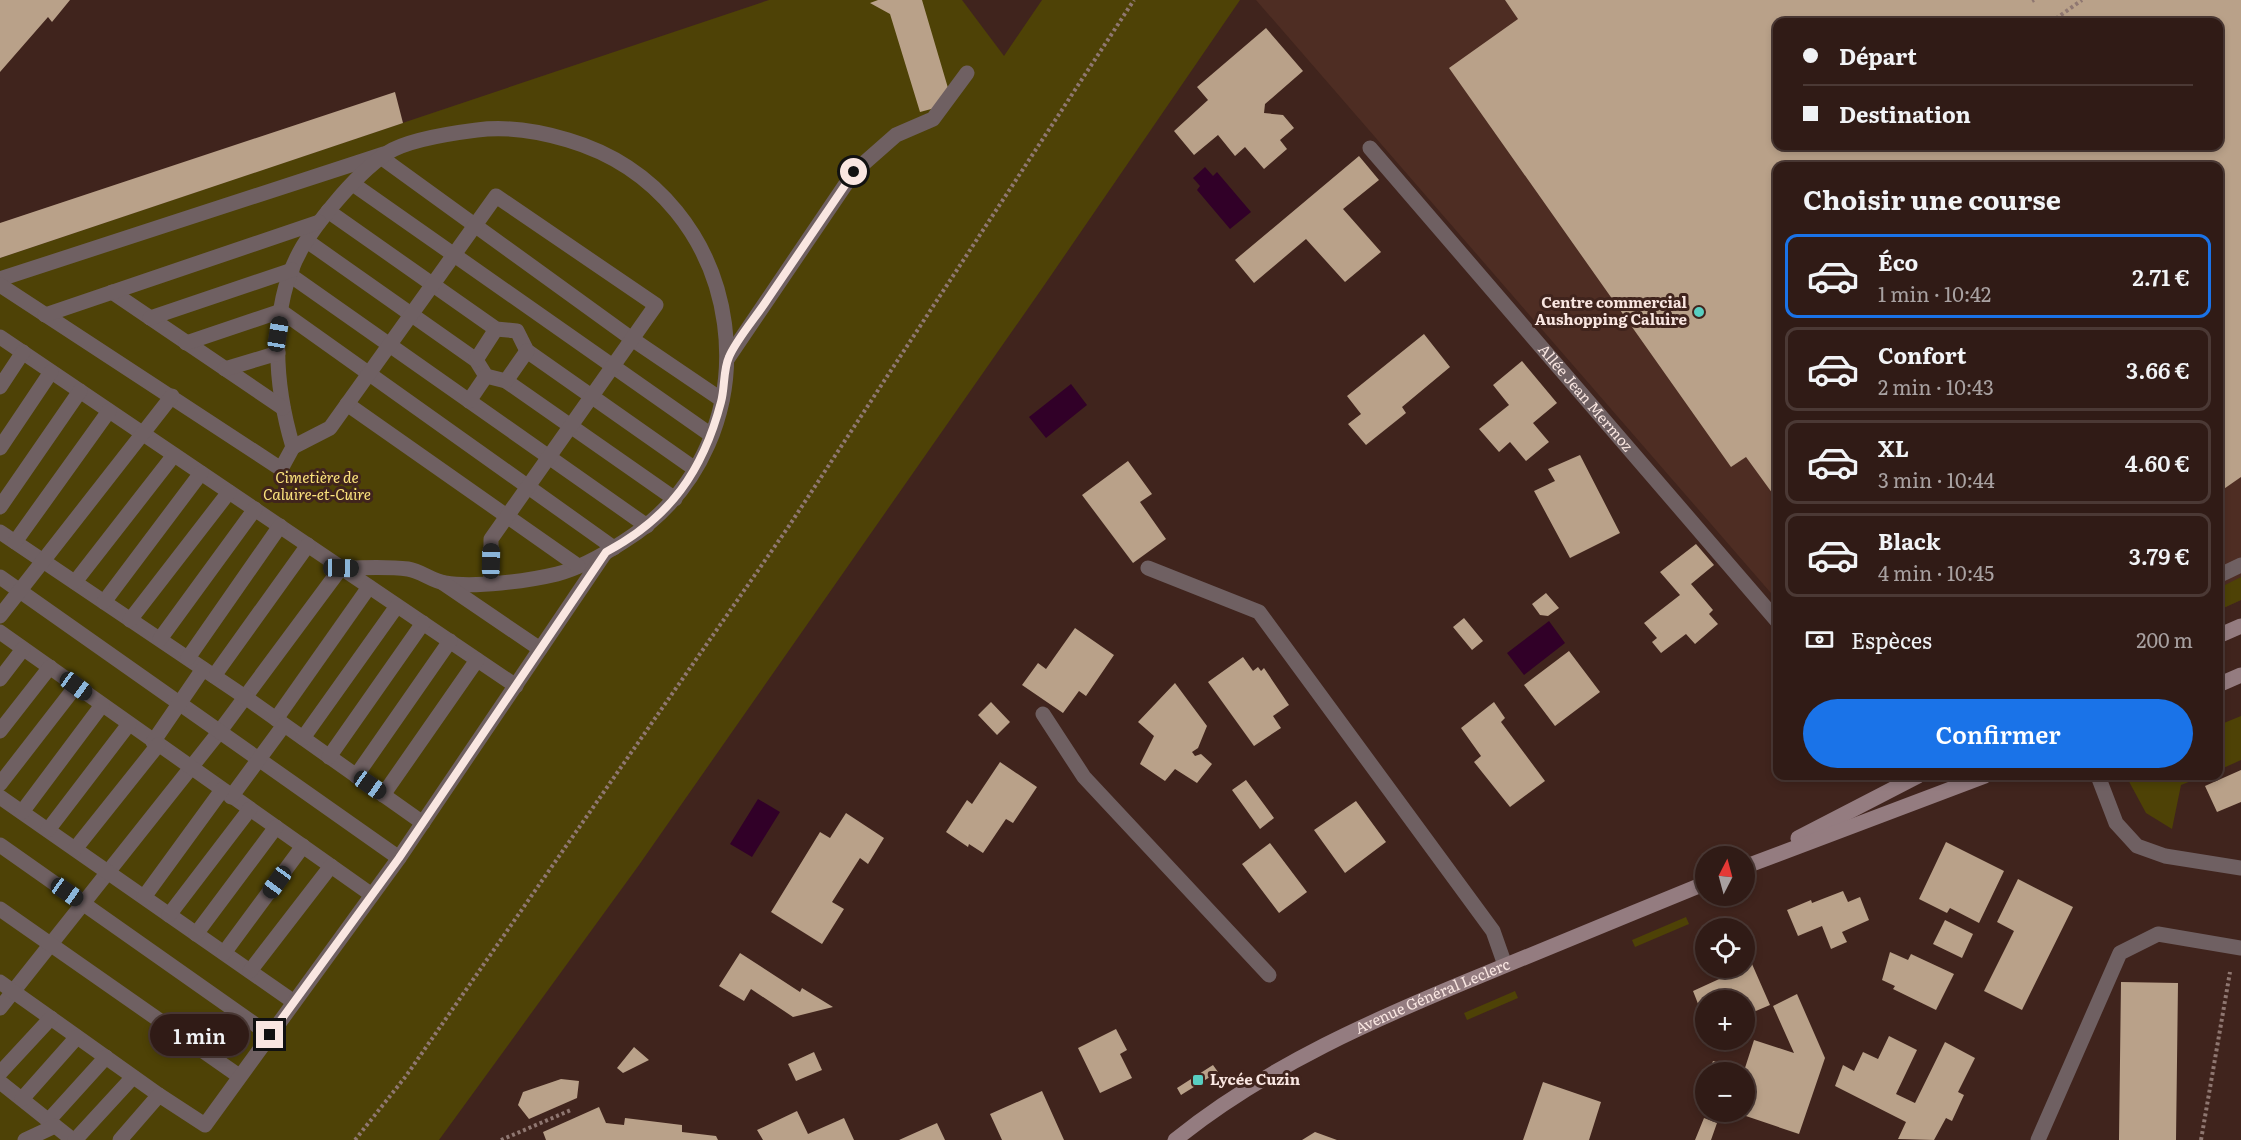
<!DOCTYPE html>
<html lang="fr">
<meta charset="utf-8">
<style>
body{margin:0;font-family:Literata,serif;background:#38241f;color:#f1f3f6;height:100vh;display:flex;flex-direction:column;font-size:22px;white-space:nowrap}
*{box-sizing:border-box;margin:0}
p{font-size:20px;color:#a8a1a1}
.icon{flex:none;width:33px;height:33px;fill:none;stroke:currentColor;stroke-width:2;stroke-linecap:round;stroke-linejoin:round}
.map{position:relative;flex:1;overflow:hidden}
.sheet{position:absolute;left:1773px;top:162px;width:450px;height:618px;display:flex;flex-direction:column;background:#301b16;border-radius:12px;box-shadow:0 3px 9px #0003,0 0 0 2px #4b3935}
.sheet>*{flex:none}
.guide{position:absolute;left:1773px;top:18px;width:450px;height:132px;border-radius:12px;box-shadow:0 3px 9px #0003,0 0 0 2px #4b3935;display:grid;align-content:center;height:132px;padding:0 30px;background:#301b16}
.needle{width:39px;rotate:6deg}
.tools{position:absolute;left:1695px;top:846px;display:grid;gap:12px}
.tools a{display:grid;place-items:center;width:60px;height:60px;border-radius:50%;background:#301b16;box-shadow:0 3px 9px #0003,0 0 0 2px #4b3935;font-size:30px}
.end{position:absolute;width:27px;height:27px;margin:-14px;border:8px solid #f9e6e1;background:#111;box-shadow:0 0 0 3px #111}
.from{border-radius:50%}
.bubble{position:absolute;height:42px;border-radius:21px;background:#301b16;box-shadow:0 3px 9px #0003,0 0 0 2px #4b3935;font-size:20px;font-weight:600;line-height:42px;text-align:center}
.car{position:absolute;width:18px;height:36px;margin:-18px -9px;border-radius:8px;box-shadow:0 0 4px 2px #0007;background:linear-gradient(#222 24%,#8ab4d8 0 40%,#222 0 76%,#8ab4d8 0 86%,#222 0)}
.guide b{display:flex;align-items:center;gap:21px;height:57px;font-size:22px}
.guide b+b{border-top:2px solid #4b3935}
.guide i{width:15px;height:15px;background:#f1f3f6}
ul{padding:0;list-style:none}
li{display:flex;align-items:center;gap:18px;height:84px;margin:0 12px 9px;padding:0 18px;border:3px solid #4b3935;border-radius:12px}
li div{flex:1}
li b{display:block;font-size:22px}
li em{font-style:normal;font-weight:600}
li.current{border-color:#1a73e8}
li>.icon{width:54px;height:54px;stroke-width:1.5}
h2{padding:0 30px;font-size:27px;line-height:72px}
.pay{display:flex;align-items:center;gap:15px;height:66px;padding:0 30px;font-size:22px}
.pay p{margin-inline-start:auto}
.action{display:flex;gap:12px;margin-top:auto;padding:12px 30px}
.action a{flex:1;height:69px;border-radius:36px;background:#1a73e8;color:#fff;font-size:24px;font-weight:600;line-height:69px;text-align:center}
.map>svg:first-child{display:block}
.built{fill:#4e2d23;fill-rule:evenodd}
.green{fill:#4e4206}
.water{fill:#310028}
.building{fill:#b9a189;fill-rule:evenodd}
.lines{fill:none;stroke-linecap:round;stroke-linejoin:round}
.path{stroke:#8f7771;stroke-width:4;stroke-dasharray:3 3;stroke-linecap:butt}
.lane{stroke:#6f6062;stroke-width:15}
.street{stroke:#6f6062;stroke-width:15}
.secondary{stroke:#947c80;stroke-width:15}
.route{stroke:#f9e6e1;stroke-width:8}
.poi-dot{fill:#58cec1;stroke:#40241d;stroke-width:2}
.labels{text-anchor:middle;stroke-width:6;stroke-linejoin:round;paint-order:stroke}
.poi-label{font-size:15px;font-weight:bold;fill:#f9e6e1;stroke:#40241d;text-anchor:end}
.street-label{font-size:15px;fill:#f9e6e1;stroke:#40241d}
.park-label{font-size:15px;font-style:italic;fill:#fbe37d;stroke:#40241d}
</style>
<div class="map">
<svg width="2241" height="1140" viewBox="0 0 2241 1140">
<rect width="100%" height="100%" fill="#40241d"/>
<!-- built -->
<path class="built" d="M1256,0H2241V600L2219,610L2218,166H1778L1777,600ZM1778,22H2218V146H1778Z"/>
<!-- green -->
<path class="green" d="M769,0H962L1004,56L1042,0H1240L1043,287L639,865L439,1140H0V258Z
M2241,577V600L2219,610V588Z
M2241,716V760L2219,770V725Z
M2126,776H2204L2181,785L2172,829L2146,813Z
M1686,917L1689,924L1635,947L1632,940Z
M1515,991L1518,998L1467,1020L1464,1013Z"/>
<!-- water -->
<path class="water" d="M1205,167L1213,176L1217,172L1251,212L1230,229L1197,190L1200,186L1193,178Z
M1071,384L1087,405L1046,438L1029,417Z
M1549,621L1565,643L1524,675L1507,653Z
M758,799L780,812L752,857L730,844Z"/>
<!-- building -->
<path class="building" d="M0,0H70L52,22L48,17L0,72Z
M878,0H922L948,88L935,108L920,112L890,14L870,3Z
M1505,0H2241V477L2218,493V166H1778V501L1746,457L1731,467L1449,68L1518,19ZM1778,22H2218V146H1778Z
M1266,28L1303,71L1265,104L1264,113L1283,115L1294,128L1280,140L1287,149L1264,169L1245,147L1235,156L1218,135L1194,155L1174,131L1208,100L1197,87Z
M395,92L403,123L0,258V223Z
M1359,156L1379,180L1343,209L1381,252L1345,282L1306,239L1254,283L1235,260Z
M1424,334L1450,367L1402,407L1406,413L1366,445L1348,424L1361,414L1347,396Z
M1522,361L1557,403L1533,423L1549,442L1526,461L1510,442L1499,452L1479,429L1509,405L1493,385Z
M1580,455L1620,533L1570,558L1534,491L1555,481L1548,469Z
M1128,461L1152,494L1140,502L1166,539L1133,563L1082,495Z
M1696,544L1714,565L1691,584L1713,610L1709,614L1718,624L1695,644L1686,634L1661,653L1652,642L1657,638L1644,623L1680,595L1660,572Z
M1546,593L1559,608L1548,616L1540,615L1532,604Z
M1464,618L1483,641L1472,650L1453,627Z
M1075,628L1114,655L1086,696L1079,691L1063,713L1022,685L1038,663L1046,669Z
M1569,651L1600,692L1555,726L1524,685Z
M1243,657L1253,671L1258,667L1261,671L1264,668L1289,705L1273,716L1281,728L1254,746L1208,682Z
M1175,683L1207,726L1198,748L1192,752L1195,756L1201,754L1212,764L1197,783L1175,769L1165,781L1140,764L1154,736L1138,722Z
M991,702L1010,722L997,735L978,715Z
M1494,702L1505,718L1501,722L1545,781L1510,807L1474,762L1481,756L1461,728Z
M1000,762L1037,787L1013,823L1006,819L983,853L969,844L968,847L946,832L967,800L972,804Z
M2241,770V802L2217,812L2205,786Z
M1246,780L1274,818L1260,829L1232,790Z
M1356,801L1386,842L1345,873L1314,830Z
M846,813L884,838L868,864L860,858L832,902L844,909L822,944L771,912L820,832L830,838Z
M1946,842L2004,871L1979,923L1950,908L1947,913L1919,899Z
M1270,843L1307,892L1279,913L1242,864Z
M2018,879L2073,907L2022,1010L1984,991L2014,931L1997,922Z
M1843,891L1848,902L1860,897L1869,920L1842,932L1847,942L1831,949L1822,926L1798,936L1787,910L1811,900L1812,903Z
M1945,920L1973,934L1962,958L1933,944Z
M1890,952L1908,960L1911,954L1954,974L1936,1010L1893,989L1895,986L1882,980Z
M740,953L800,992L802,988L833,1007L793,1017L751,989L744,1001L719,986Z
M1752,964L1770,1005L1744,1016V1000H1706V1012L1702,1014L1693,991Z
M2121,982L2178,983L2176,1140H2119Z
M1797,994L1825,1058L1799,1134L1734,1112H1744V1072H1709L1713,1061L1744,1071L1754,1040L1794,1053L1773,1006Z
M1116,1029L1127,1050L1120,1054L1132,1078L1100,1093L1078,1048Z
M1889,1036L1917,1050L1896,1094L1915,1103L1945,1042L1975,1058L1958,1092L1964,1095L1952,1121L1946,1118L1934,1140L1898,1139L1906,1122L1835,1086L1843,1065L1854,1071L1863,1052L1878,1059Z
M634,1047L649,1060L623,1073L617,1068Z
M814,1052L822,1070L796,1081L788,1064Z
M1213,1065L1218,1072L1181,1095L1177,1088Z
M561,1079L579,1081L577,1098L529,1119L518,1105L523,1092Z
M1543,1082L1601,1102L1589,1140H1523Z
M1705,1084H1706V1103L1700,1101Z
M1042,1091L1064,1140H1002L990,1114Z
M599,1107L606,1123L624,1125L625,1118L682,1125V1132L716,1136L718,1140H546L543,1132Z
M797,1111L808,1134L844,1118L854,1140H763L757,1130Z
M1704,1118L1717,1123L1711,1140H1695Z
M937,1123L945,1140H899Z
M1315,1132L1337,1140H1302Z"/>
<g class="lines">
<!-- path -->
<path class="path" d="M2032,1L2034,0
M2051,22L2082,0
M355,1140L406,1076L789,526L1134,0
M501,1140L571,1110
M2201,1140L2230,972"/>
<!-- lane -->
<g class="lane">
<path id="s1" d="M1370,148L1778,622"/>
<path d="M382,158L632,339L722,400"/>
<path d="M353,184L711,435"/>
<path d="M328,211L496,329L517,331L527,351L695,469"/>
<path d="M307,241L476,360L486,376L506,381L675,499"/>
<path d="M290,275L647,526"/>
<path d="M0,279L384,154"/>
<path d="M0,285L281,469L293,447C274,384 268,305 303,246C312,231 323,217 334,204C349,186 368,166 387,153C407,140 453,133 477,130C507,126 538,131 568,140C751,194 784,442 623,542C603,555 580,568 557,574C528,581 474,588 445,583C432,581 421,571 408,569C386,566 363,568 341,568L220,731L0,1008"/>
<path d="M112,292L283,408"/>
<path d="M45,315L319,222"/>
<path d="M150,318L292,270"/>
<path d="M0,337L516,686"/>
<path d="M186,343L281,311L614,548"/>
<path d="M728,358L854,172L896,135L933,119L967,73"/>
<path d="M476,360L496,329"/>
<path d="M225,369L278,353"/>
<path d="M506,381L527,351"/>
<path d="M0,387L23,352"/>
<path d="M469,401L486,376"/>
<path d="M347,404L578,566"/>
<path d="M293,447L330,428L496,196L656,305L491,539V583"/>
<path d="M0,448L51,372"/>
<path d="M0,507L80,391"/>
<path d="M0,532L245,697L423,823"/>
<path d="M15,542L109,411"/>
<path d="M1148,568L1259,612L1493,931L1505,965"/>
<path d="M2218,576L2241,565"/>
<path d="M0,577L399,858"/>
<path d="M75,582L174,455"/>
<path d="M443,583L540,649"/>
<path d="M104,602L201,473"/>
<path d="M0,616L172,396"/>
<path d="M130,620L229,492"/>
<path d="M0,632L372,895"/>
<path d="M160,639L255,509"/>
<path d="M188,658L280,526"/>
<path d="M214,676L308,545"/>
<path d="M0,679L23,649"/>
<path d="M1043,714L1084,777L1269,975"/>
<path d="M276,719L369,587"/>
<path d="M0,731L50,667"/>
<path d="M303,738L397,606"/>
<path d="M153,742L203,669"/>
<path d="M329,757L423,623"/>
<path d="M356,776L450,641"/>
<path d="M0,784L76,686"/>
<path d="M383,795L477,660"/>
<path d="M0,797L294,1002"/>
<path d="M231,797L284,725"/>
<path d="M22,812L102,705"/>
<path d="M48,830L129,724"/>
<path d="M0,845L270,1035"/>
<path d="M75,849L158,745"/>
<path d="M144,897L222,790"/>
<path d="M0,909L239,1076"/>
<path d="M169,915L250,809"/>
<path d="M196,934L276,827"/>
<path d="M224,953L303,846"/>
<path d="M250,971L331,866"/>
<path d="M0,982L159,1095"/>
<path d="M0,1073L51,1018"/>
<path d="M0,1082L73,1140"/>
<path d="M22,1099L77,1037"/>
<path d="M48,1121L106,1057"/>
<path d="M25,1140L55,1126"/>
<path d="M75,1140L133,1077"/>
<path d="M120,1140L159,1095L205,1125L399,858L605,553"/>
<path d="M2038,1140L2120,953L2158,934L2241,948"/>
</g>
<!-- street -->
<path class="street" d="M2098,776L2116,823L2137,846L2165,856L2241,868"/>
<!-- secondary -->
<g class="secondary">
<path d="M2218,636L2241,626"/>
<path d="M2218,685L2241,675"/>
<path d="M1798,838L1918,776"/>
<path d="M1744,867L1985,776"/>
<path id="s2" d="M1175,1140C1268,1065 1377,1018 1487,973C1559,943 1633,913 1706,883"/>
</g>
</g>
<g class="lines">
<!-- route -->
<path class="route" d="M270,1035L399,858L606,552C670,518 703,471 721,402C725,388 723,370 729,357C736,340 756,317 767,300C796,258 825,215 854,172"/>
</g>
<!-- markers -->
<g class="poi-dot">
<circle cx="1699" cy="312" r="6"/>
<rect x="1192" y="1074" width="12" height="12" rx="3"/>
</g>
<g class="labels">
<!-- poi labels -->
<g class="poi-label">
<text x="1687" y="308">Centre commercial<tspan x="1687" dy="17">Aushopping Caluire</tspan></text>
<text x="1210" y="1085" text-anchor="start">Lycée Cuzin</text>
</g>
<!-- street labels -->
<g class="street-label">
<text dy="5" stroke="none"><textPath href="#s1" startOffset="330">Allée Jean Mermoz</textPath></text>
<text dy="5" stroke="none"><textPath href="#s2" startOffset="296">Avenue Général Leclerc</textPath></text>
</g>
<!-- park labels -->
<g class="park-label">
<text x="317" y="483">Cimetière de<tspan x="317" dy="17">Caluire-et-Cuire</tspan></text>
</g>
</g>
</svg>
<div class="tools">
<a><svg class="needle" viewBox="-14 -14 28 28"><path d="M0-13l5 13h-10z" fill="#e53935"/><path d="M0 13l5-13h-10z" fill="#a8a1a1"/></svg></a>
<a><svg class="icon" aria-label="locate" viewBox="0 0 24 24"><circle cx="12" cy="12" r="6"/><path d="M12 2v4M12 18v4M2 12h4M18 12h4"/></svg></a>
<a>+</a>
<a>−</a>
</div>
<i class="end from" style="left:854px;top:172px"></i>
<i class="end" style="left:270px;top:1035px"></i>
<div class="bubble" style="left:150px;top:1014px;width:99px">1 min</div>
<i class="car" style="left:278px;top:334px;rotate:9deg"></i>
<i class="car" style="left:491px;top:561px;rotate:1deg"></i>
<i class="car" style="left:341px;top:568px;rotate:91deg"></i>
<i class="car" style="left:76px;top:686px;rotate:126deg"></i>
<i class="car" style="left:370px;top:785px;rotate:125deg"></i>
<i class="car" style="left:277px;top:882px;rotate:216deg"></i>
<i class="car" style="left:67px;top:892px;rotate:125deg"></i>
<div class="guide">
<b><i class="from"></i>Départ</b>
<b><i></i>Destination</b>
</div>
<section class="sheet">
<h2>Choisir une course</h2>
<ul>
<li class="current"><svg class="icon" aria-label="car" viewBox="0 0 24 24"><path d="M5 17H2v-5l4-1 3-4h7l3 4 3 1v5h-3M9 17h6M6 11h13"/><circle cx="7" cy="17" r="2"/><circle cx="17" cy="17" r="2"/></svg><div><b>Éco</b><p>1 min · 10:42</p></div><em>2.71 €</em></li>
<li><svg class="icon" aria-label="car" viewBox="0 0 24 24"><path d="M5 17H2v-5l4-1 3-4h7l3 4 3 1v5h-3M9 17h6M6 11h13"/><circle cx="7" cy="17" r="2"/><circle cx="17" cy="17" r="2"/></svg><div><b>Confort</b><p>2 min · 10:43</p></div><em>3.66 €</em></li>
<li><svg class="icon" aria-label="car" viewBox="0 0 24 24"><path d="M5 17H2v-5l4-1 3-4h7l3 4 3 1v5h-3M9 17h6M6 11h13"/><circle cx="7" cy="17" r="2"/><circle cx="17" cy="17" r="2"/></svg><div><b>XL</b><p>3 min · 10:44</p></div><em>4.60 €</em></li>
<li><svg class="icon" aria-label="car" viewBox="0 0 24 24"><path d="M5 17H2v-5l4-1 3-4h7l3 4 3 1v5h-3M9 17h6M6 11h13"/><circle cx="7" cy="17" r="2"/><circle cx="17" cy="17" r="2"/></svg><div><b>Black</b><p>4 min · 10:45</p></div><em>3.79 €</em></li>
</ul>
<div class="pay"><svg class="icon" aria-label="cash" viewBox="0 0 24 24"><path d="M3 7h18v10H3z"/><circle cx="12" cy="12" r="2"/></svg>Espèces<p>200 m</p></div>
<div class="action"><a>Confirmer</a></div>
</section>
</div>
